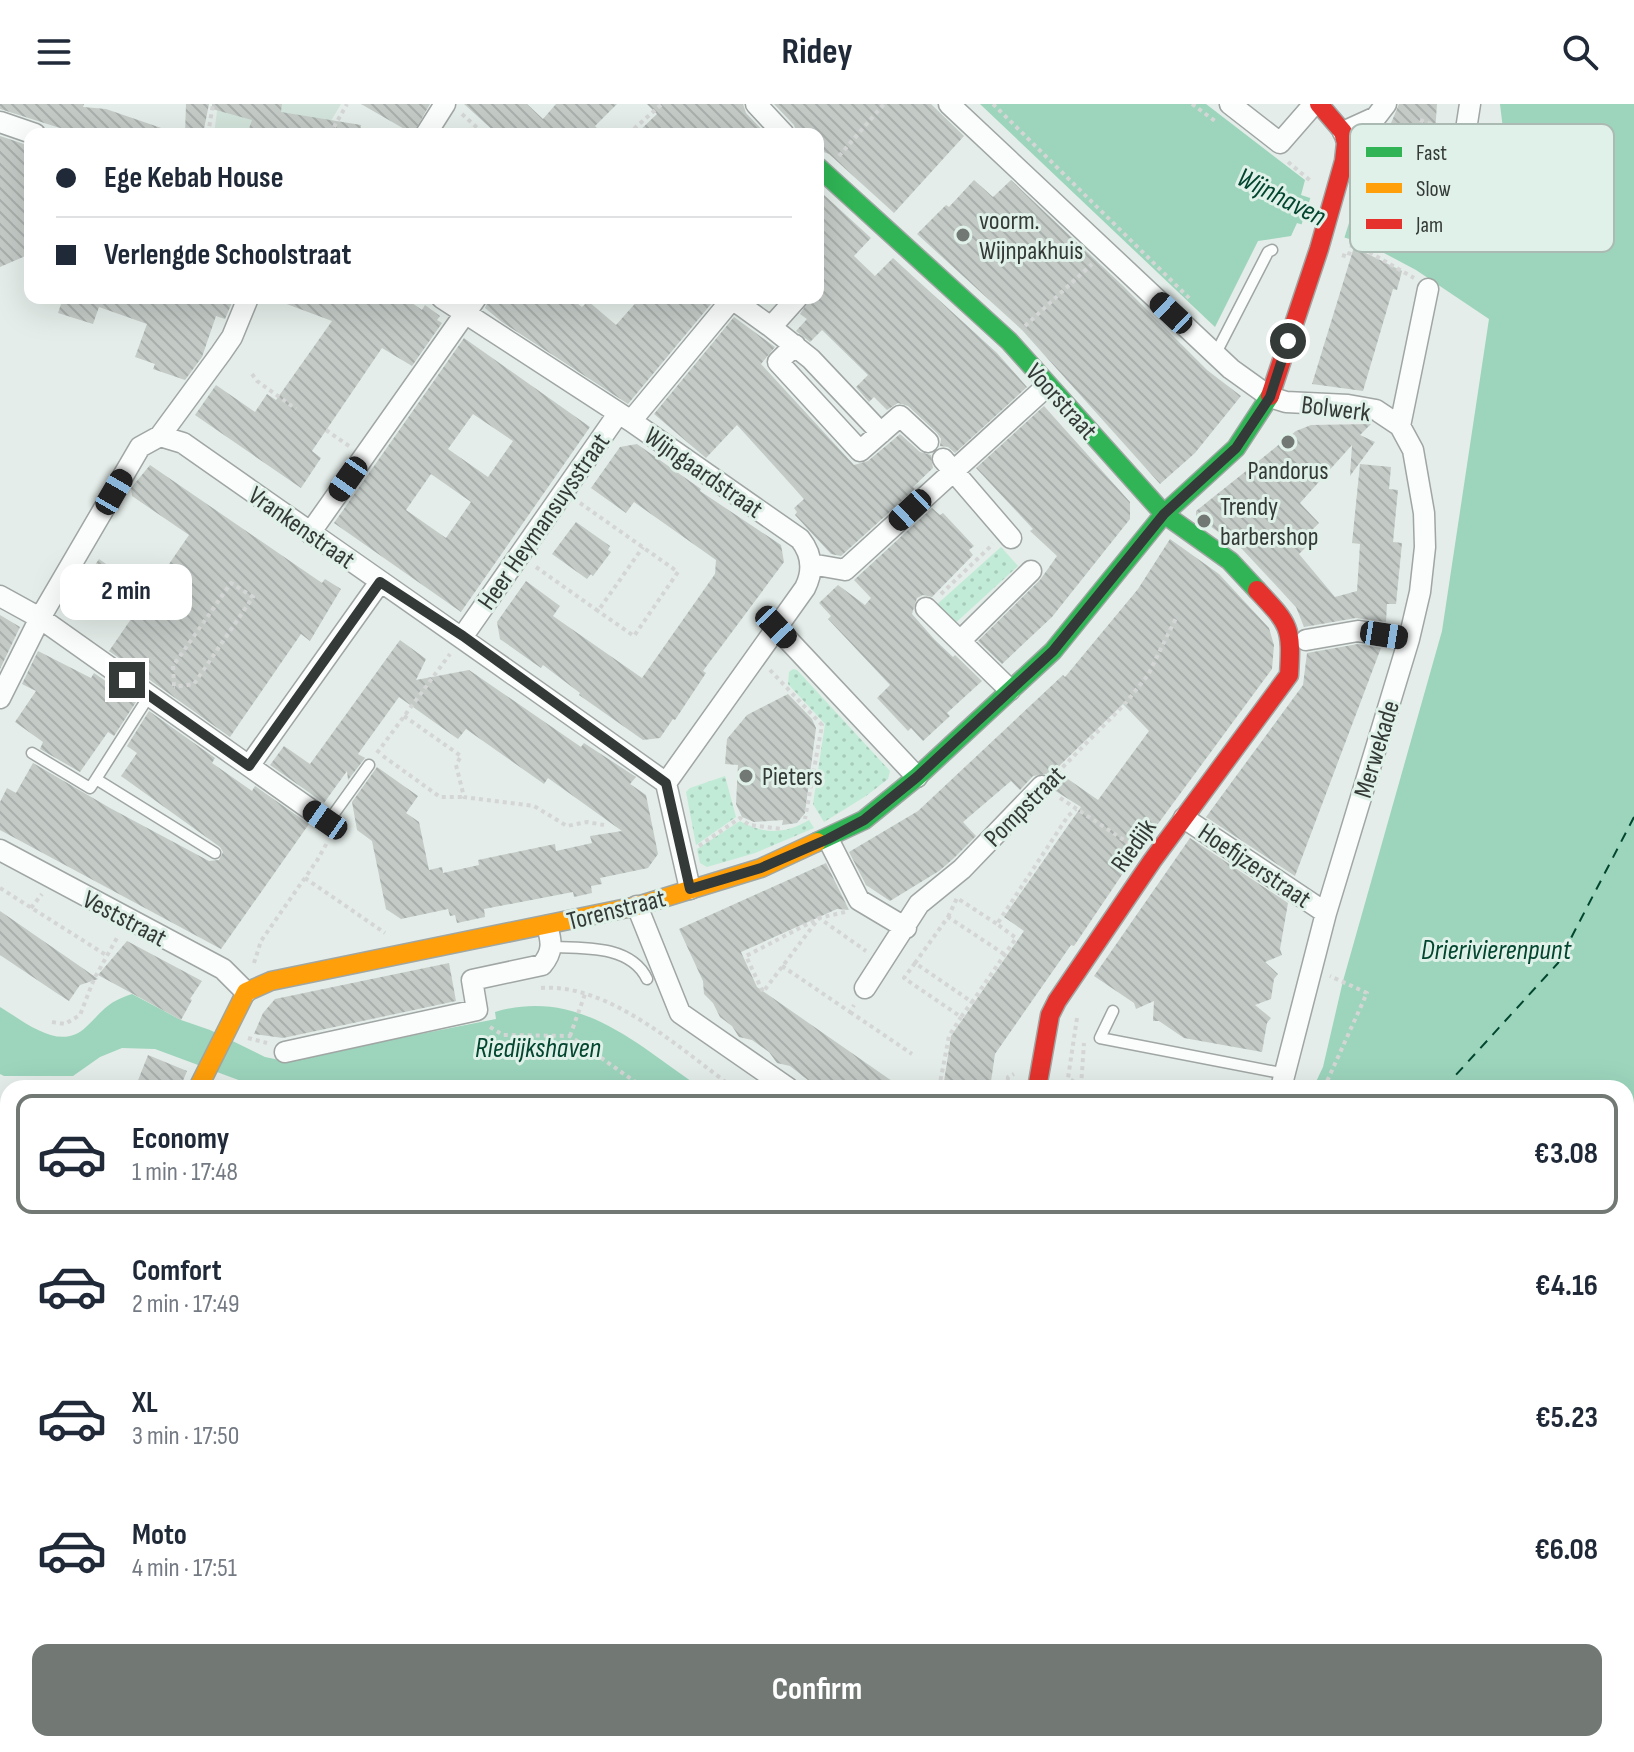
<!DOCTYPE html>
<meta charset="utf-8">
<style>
body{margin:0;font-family:"Sofia Sans Condensed",sans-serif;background:#f2f2f3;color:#1f2937;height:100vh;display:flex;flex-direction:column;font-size:30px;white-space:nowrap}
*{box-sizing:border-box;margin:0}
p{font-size:26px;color:#747a83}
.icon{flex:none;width:44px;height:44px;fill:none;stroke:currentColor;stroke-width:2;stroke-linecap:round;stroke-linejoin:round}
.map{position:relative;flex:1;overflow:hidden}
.details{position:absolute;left:0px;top:976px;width:1634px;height:672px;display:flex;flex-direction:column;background:#fff;border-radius:24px 24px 0 0;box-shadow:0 8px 32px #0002}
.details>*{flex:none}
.guide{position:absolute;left:24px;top:24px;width:800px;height:176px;border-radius:16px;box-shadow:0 8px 32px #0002;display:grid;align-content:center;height:176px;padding:0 32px;background:#fff}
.end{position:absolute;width:36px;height:36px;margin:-18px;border:10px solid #343a37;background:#fff;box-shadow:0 0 0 4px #fff}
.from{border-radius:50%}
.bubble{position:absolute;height:56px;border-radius:16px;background:#fff;box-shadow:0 8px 32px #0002;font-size:26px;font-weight:700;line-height:56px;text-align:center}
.car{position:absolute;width:24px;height:48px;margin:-24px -12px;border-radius:10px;box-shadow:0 0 6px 2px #0007;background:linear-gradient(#222 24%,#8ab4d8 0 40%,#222 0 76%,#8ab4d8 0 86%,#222 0)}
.guide b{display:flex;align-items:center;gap:28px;height:76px;font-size:30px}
.guide b+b{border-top:2px solid #e0e1e3}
.guide i{width:20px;height:20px;background:#1f2937}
ul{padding:14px 0 0;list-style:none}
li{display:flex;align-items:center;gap:24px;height:120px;margin:0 16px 12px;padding:0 16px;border:4px solid transparent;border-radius:16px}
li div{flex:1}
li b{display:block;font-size:30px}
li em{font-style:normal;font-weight:700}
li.on{border-color:#727975}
li>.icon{width:72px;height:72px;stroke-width:1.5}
.primary-button{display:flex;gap:16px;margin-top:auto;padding:16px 32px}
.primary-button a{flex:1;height:92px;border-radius:16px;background:#727975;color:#fff;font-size:32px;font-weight:700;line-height:92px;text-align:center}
header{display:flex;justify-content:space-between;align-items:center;height:104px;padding:0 32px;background:#fff;font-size:36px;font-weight:700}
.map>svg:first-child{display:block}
.built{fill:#d1e3da}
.grass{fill:url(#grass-dots)}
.water{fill:#9cd4bc}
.pier{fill:#e4ede9}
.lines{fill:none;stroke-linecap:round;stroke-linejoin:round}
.ferry{stroke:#024630;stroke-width:2;stroke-dasharray:10 8;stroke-linecap:butt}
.building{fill:url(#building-back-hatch);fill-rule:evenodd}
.lane-casing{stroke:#9fa6a3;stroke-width:13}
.street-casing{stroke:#9fa6a3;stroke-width:23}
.fast-casing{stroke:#9fa6a3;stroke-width:21}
.slow-casing{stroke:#9fa6a3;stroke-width:21}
.jam-casing{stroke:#9fa6a3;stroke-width:21}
.path{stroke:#d4d6d5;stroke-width:4;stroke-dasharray:4 4;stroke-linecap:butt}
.lane{stroke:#fbfcfc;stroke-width:10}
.street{stroke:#fbfcfc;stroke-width:20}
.fast{stroke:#30b455;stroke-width:18}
.slow{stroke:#ff9f0a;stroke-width:18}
.jam{stroke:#e5322d;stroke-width:18}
.route{stroke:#343a37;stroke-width:10}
.poi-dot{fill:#727975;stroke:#e0f1e9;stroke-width:3}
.labels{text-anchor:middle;stroke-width:6;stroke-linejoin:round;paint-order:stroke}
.poi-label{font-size:26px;fill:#343a37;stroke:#e0f1e9;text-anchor:start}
.street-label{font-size:26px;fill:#343a37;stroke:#e0f1e9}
.water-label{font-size:28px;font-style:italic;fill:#024630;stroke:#e0f1e9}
.key{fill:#e0f1e9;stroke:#acbab4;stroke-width:2}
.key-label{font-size:22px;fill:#343a37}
</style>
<header><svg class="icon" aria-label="menu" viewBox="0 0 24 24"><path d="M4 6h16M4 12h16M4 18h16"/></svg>Ridey<svg class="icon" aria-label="search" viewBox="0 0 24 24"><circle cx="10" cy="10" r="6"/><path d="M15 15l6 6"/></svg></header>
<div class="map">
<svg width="1634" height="1648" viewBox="0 0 1634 1648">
<defs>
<pattern id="grass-dots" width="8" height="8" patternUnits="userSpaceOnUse" patternTransform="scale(2)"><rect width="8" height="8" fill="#c1ebd7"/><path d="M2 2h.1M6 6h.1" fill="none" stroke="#a6cab9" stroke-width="1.8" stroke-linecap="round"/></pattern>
<pattern id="building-back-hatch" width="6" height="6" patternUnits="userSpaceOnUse" patternTransform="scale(2)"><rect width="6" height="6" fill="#c4cbc7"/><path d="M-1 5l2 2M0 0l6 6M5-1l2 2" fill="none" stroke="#a9afac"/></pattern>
</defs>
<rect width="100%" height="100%" fill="#e4ede9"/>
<!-- built -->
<path class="built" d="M218,0H341L323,30H214Z"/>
<!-- grass -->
<path class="grass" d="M1001,443L1018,462L951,523L934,503Z
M793,565L797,566L890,667L888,675L866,692L824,718L813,700L825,620L788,580L789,568Z
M725,672L736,713L696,741L686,688L690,684Z
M809,716L814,724L755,749L707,763L700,759L697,745L740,717C764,731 786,730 809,716Z
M12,1640H71L81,1646L80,1648H8Z"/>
<!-- water -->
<path class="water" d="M980,0H1206L1305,76L1301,91L1377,116L1398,118L1448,106L1498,46L1503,37V25L1500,0H1634V1648H723L730,1640H1626V984H1313L1323,963L1343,877L1442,527L1489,215L1416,166L1369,141L1297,119L1291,132L1258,137L1215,223Z
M132,890L181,916L210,926L265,953L284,957L496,915L495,908C579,883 636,940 701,984H260L155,945L122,944L100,953L73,972H4L0,970V903C24,917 60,949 86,923C104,906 107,898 132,890Z"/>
<!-- pier -->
<path class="pier" d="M1311,92L1353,106L1344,135L1301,122Z"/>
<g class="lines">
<!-- ferry -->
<path class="ferry" d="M1444,984L1558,859L1634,713
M1626,1013L1634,1009
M1305,1640L1306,1648"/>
</g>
<!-- building -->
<path class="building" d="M0,0H84L83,3L106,5L170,27V30H79L0,5Z
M186,0H209L203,30H185Z
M212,0H282L281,8L361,21L360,30H247L252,16L212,5Z
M361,0H430L413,30Z
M464,0H527L543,15L556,0H617L595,22L602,30H497Z
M647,0H743L746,9L766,30H636L657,10Z
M774,0H931L964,32L894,109L829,50L818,46V30H797L794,21Z
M1399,0H1437L1434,43L1440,48L1426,89L1411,88L1407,98L1363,110L1386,37L1384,36Z
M0,32L30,42V150L0,163Z
M974,76L993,93L1011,76L1122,181L1207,266L1241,292L1195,349L1160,380L1022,226L917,130L946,101L949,103Z
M823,90L871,134L854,152L875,172L893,154L997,249L1027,283L955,349L948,343L940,342L941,335L937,329L908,302L898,299L887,306L874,293L869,298L856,283L868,271L822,226L810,238L796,227L807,215L800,210L810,194H818V96Z
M1354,143L1402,167L1397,186L1393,185L1363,287L1312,280Z
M63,194H234L225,215L216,212L202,253L185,276L153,265L155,260L135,253L147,220L99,203L93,220L58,209Z
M276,194H405L422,206L425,201L440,212L437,216L442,219L412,262L382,244L312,347L321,354L301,384L195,311L216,281L255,308L267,290L276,296L332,217L276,196Z
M489,194H571L582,203L588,197L616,221L640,194H716L628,300L502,218L485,204Z
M734,213L775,243L761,260L854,361L868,357L900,330L920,348L931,351L933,364L913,383L915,385L841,452L831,450L795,411L797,408L794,404L804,395L737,321L706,354L654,310Z
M464,234L590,323L461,508L334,419ZM473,310L513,337L488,373L448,345ZM431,370L471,398L446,434L406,406Z
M1044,302L1130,398V415L1052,513L1002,560L978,537L1040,476L1057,452L1030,427L1033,425L976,364Z
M1371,320L1360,331L1375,338L1350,372L1352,341L1300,399L1319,419L1312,426L1317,432L1299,450L1335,493L1357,487L1360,440L1352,439L1360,360L1391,363L1389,385L1398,386L1393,438L1402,439L1396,500H1387L1386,518L1356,514L1304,523L1296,503L1242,445L1196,412V407L1296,327L1311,321Z
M637,340L701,385L700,387L781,441L784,458L703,567L706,569L675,616L673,615L660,634L643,636L579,591L580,589L543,561L541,564L500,535L497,518L526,477L560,502L553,512L642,574L715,470L716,456L634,398L626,409L591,384L620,343Z
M150,361L322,479L325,475L341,485L310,537L301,530L230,633L109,547L189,431L132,392L131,384Z
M932,404L940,411L943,409L974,442L969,446L973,451L932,493L923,491L917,494L912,510L934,535L953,553L955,551L982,577L947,609L950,612L923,637L911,624L908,627L877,594L890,581L828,515L831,512L819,499L838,481L865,501L871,494L854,476Z
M576,418L610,442L608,446L611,448L593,472L591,470L587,475L552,450Z
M1170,435L1219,470L1269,524L1274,541L1272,565L1138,747L1074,842L1071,841L995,950L990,984H943L951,932L1024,827L1004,813L1081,703L1054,686V678L1046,670L1033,672L1020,686L1011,677L963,718L976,732L953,755L939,767L890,797L866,781L849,748L918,707L1063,571L1065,573L1138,485ZM1123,600L1149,627L1098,696L1055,666Z
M99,455L116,467L105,483L88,471Z
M0,511L20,523L0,565Z
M400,536L426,555L416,576L469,566L581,643L584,639L636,673L630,680L646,691L658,750L648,764L600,774L602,780L591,782L592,789L574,793L573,788L484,805L485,813L457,819L455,811L450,812L448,805L401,815L386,805L372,737L357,726L352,698L377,663L418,692L406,709L419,718L429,766L442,763L443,769L479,761L478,756L555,740L556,747L592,739L590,732L622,727L548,674L544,680L466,625L458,635L399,593L358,650L365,654L348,676L347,667L324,699L270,661L284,642L310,660Z
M1358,540L1381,544L1295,772L1206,713L1303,581L1307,549Z
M38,547L91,574L94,569L136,598L114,632L108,628L80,668L40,645L43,638L15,618L36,587L22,580Z
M788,590L812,615L816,624L805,709L797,719L782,721L783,716L754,718L742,713L736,700L738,661L725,660L727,635L747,611Z
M149,607L215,654L212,659L252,687L255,682L309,720L221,845L0,726V698L7,684L16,689L33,659L110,704L209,757L219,756L223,748L220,743L121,672L137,649L127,642Z
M1190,734L1288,799L1280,845L1282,851L1265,858L1278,870L1274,875L1271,895L1255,901L1271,914L1267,919L1262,948L1184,934L1159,917H1153L1154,897L1136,905L1134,899L1094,872Z
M826,759L849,806L837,805L741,848L757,883L902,984H818L790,962L777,959L769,948L752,936L739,933L732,922L720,913L713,899L704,890L703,877L679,825Z
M0,807L81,863L98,875L80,881L69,897L55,888L0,851Z
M127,837L202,877L190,895L192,896L181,916L98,871Z
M449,859L456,897L283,934L254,930L263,909L275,895Z
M148,951L187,967L180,984H135Z"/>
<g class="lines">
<!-- lane casing -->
<g class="lane-casing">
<path id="lane" d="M1215,251L1268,148L1272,146
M149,592L96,675L215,749
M32,649L90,684L96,675
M328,718L369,661
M551,843C584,844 631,841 647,875
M1113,907L1100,934L1286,970"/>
</g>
<!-- street casing -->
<g class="street-casing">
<path id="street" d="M756,0L784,30
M949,0L1231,265L1270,293L1286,298L1348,301L1376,306L1400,322
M1230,0L1280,39L1314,0
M0,18L35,30
M1343,28L1376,13L1386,0
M426,30L445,0
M1465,32L1470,0
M442,194L631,317L800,435C812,450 814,466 805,484L666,679
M732,195L771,223L797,194
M771,223L811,255L881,329
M795,241L778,258L860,347L900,312L928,338
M631,317L733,194
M160,332L183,339C344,452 506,564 666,679L690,785
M943,355L1011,434
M310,429L476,194
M811,460L845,466L1047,282
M0,492L40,514L328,718
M926,504L1010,586
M776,523L917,673
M463,532L618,310
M1306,536L1358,527L1409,535
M960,537L1031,467
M0,594L40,514L140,343L160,332L221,249L232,233L248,194
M249,662L380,478
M1184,714L1326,809
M828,735L859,796L906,824
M0,746L223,865L246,888
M637,802L680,909L788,984
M865,884L919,800L962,765L1042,682
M285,948L477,906L472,876L542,861C553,848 552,838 547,822
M1281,984L1326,809L1409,535L1420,488L1425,443L1424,409L1413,346L1400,322L1428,185
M0,1096L8,1101
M0,1514L8,1519
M256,1640L270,1648
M631,1640L640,1648
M1,1648L8,1634
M202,1648L207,1640
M393,1648L398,1640
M443,1648L449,1640
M718,1648L725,1640"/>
</g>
<!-- fast casing -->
<g class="fast-casing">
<path id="fast" d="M818,63L1009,237L1164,410L1230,457L1257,486
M817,738L864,716L917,673L1053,547L1164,410L1236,344L1270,292"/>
</g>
<!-- slow casing -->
<g class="slow-casing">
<path id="slow" d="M198,984L246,888L271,877L637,802L761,764L817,738
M0,1383L8,1367"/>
</g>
<!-- jam casing -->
<g class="jam-casing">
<path id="jam" d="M1270,292L1319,145L1344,57L1346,39L1343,28L1319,0
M1037,984L1050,911L1057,897L1152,757L1289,571C1292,523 1290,521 1257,486"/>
</g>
<!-- path -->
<path class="path" d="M993,0L1190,195
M1192,0L1215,17
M462,10L484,30
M1420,16L1448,26
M208,30L213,0
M330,30L347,0
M628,30L662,0
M839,52L884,0
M1288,58L1312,78
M1358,103C1372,110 1380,109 1395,105C1428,99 1450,82 1460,49
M1342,151L1348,153L1353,139L1414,174
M1025,222L1092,160
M252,270L257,277L296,305
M326,326L349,342
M580,399L678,468L634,532L598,507
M536,463L598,507L643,443
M941,490L993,440
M770,566L822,621L805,715
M174,582L173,562L231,479L253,493L194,580L174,583
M404,612L461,652L456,661L464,693L534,702L567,722L587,718L604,721
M377,649L450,550
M383,652L440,693H464
M1057,669L1124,601L1148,571L1176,514
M1060,694L1133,742
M699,742L740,714L749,721L783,725
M305,774L385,829
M0,784L106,851
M31,804L42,790
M845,808L819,814L746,852L763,888L819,814L866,847
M948,813L957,794L997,820
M1004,850L948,813L915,859L972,898L1016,834L997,820L1068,712L1076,705
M254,859L261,837L318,755L328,737
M915,859L904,874L961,913L972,898
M782,862L850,908L854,901
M541,884C610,879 681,946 734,984
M850,908L912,950
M1077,914L1068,974L1081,982
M52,918L65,920L80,911L94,875L118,832
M490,923L503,931L570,932L644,984
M570,932L585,890
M248,934L267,939
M912,982L924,984
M1081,982L1084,939
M939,984L949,932L961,913
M1007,984L1008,973L1014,970
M1324,984L1367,889L1330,872
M0,1248L8,1253
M0,1341L8,1324
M84,1640L90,1643L87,1648
M934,1640L935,1648
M949,1640L950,1648"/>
<!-- lane -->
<use href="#lane" class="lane"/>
<!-- street -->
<use href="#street" class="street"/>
<!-- fast -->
<use href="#fast" class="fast"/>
<!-- slow -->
<use href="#slow" class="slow"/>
<!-- jam -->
<use href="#jam" class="jam"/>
</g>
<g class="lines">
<!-- route -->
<path class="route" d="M127,576L249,662L380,478L463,532L666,679L690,785L761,764L828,735L864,716L917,673L1053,547L1164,410L1236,344L1270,293L1288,237"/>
</g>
<!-- markers -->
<g class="poi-dot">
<circle cx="963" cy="131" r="8"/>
<circle cx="1288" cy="338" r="8"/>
<circle cx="1204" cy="417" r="8"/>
<circle cx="746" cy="672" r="8"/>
</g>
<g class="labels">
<!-- poi labels -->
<g class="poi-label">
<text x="979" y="125">voorm.<tspan x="979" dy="30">Wijnpakhuis</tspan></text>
<text x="1288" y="375" text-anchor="middle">Pandorus</text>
<text x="1220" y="411">Trendy<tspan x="1220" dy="30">barbershop</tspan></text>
<text x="762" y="681">Pieters</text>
</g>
<!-- street labels -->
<g class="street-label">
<text transform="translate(1062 297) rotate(48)" y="9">Voorstraat</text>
<text transform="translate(1336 304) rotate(7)" y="9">Bolwerk</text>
<text transform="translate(704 368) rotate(35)" y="9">Wijngaardstraat</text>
<text transform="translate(543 417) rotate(-55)" y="9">Heer Heymansuysstraat</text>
<text transform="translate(302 423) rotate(35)" y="9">Vrankenstraat</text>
<text transform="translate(1376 645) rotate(-73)" y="9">Merwekade</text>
<text transform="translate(1024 702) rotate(-45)" y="9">Pompstraat</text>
<text transform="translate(1133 741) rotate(-55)" y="9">Riedijk</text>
<text transform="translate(1255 761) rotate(34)" y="9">Hoefijzerstraat</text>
<text transform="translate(616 805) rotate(-14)" y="9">Torenstraat</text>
<text transform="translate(125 814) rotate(28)" y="9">Veststraat</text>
</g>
<!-- water labels -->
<g class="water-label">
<text transform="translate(1282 92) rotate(27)" y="10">Wijnhaven</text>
<text x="1496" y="855">Drierivierenpunt</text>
<text x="538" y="953">Riedijkshaven</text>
</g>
</g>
<!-- legend -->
<rect x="1350" y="20" width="264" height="128" rx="12" class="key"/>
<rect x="1366" y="43" width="36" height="10" fill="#30b455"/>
<rect x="1366" y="79" width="36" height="10" fill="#ff9f0a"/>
<rect x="1366" y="115" width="36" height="10" fill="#e5322d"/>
<g class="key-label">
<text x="1416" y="56">Fast</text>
<text x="1416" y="92">Slow</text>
<text x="1416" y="128">Jam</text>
</g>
</svg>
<i class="end from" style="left:1288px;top:237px"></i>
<i class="end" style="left:127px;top:576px"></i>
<div class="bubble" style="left:60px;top:460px;width:132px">2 min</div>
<i class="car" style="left:1171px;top:209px;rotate:313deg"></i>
<i class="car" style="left:348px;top:375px;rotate:215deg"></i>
<i class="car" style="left:114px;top:388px;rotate:30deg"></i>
<i class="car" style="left:910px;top:406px;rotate:227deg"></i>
<i class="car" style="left:776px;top:523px;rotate:137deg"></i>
<i class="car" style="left:1384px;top:531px;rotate:99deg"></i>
<i class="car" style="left:325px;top:716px;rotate:305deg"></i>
<div class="guide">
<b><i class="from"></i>Ege Kebab House</b>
<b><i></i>Verlengde Schoolstraat</b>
</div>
<section class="details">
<ul>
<li class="on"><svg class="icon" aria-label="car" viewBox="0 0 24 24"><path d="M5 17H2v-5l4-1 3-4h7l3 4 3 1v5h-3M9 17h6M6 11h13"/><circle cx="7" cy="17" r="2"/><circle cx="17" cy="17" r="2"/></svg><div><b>Economy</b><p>1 min · 17:48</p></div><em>€3.08</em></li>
<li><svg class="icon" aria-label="car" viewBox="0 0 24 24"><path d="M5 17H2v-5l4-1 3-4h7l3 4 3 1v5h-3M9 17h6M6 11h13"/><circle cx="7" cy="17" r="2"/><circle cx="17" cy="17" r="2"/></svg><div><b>Comfort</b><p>2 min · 17:49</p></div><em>€4.16</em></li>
<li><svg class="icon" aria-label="car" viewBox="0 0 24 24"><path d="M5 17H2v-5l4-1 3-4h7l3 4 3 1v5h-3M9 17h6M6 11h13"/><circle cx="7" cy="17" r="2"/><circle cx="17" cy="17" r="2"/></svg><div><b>XL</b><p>3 min · 17:50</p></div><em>€5.23</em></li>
<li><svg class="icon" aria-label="car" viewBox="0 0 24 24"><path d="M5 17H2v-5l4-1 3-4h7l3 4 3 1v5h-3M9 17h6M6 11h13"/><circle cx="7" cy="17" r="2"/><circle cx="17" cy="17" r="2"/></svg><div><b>Moto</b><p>4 min · 17:51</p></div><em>€6.08</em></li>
</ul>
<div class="primary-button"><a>Confirm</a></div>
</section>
</div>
